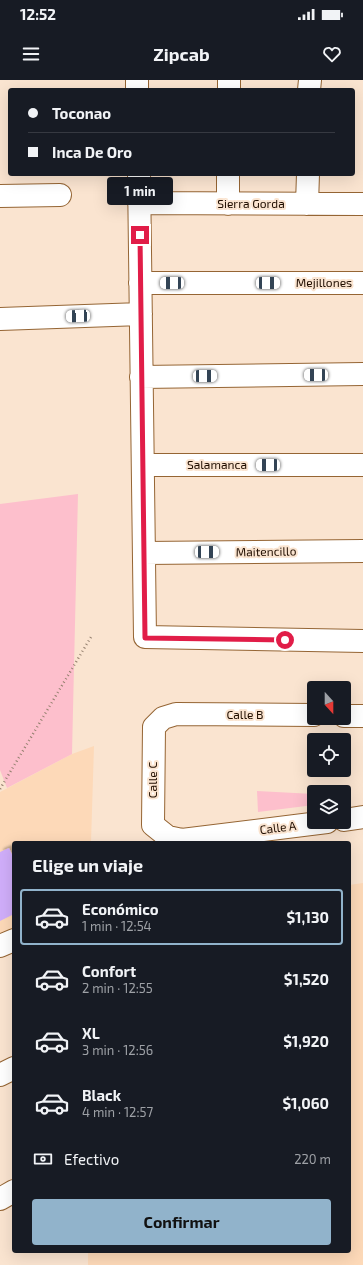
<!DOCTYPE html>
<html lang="es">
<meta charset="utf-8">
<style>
body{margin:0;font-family:"Exo 2",sans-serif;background:#20242c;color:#f1f3f6;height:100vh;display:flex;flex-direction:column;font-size:15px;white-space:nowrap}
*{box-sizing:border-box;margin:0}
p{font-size:13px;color:#9ea1a6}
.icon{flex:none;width:22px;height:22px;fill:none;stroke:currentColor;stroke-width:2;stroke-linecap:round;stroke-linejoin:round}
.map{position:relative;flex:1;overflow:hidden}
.side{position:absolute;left:12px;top:761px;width:339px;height:412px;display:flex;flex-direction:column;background:#171b24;border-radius:4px;box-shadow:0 4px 16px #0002}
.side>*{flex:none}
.guide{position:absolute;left:8px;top:8px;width:347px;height:88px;border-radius:4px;box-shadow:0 4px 16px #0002;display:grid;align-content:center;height:88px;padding:0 20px;background:#171b24}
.needle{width:26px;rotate:159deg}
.tools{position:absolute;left:307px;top:601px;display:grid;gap:8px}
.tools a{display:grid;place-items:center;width:44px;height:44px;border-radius:4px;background:#171b24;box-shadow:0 4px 16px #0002;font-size:20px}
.end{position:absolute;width:18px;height:18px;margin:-9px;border:5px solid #e11d48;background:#fff;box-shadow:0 0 0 2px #fff}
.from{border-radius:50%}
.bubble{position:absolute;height:28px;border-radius:4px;background:#171b24;box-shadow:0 4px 16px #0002;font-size:13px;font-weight:700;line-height:28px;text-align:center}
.car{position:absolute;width:12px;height:24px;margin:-12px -6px;border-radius:5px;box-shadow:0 0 3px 1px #0007;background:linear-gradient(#fff 24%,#345 0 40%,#fff 0 76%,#345 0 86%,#fff 0)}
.guide b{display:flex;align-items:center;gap:14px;height:38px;font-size:15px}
.guide b+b{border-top:1px solid #363941}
.guide i{width:10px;height:10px;background:#f1f3f6}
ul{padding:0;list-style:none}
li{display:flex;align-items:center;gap:12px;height:56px;margin:0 8px 6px;padding:0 12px;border:2px solid transparent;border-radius:4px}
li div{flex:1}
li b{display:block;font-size:15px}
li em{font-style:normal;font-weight:700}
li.active{border-color:#91b3cb}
li>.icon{width:36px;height:36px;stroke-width:1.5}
h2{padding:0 20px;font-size:18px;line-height:48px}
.pay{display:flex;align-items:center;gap:10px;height:44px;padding:0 20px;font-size:15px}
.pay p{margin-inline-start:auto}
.button{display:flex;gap:8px;margin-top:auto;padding:8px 20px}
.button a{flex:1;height:46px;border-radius:4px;background:#91b3cb;color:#111;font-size:16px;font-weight:700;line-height:46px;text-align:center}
.status{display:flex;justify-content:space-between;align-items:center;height:28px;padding:0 20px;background:#171b24;direction:ltr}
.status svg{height:11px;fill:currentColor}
header{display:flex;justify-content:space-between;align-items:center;height:52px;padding:0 20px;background:#171b24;font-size:18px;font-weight:700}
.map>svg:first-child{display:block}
.built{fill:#fdd9b8}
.green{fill:#fdbfcc}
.building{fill:#d0aefa;filter:url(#shadow)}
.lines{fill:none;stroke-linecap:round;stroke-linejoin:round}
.minor-casing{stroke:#956534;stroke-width:24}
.path{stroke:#94806f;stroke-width:2.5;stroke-dasharray:1 3;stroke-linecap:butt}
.minor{stroke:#fff;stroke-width:22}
.route{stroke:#e11d48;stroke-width:5}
.labels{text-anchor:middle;stroke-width:4;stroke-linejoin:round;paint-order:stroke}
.street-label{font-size:12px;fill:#200e00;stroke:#fae4d0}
</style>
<div class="status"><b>12:52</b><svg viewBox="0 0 49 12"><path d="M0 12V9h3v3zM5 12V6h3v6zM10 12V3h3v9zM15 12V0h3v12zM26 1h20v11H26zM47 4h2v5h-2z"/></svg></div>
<header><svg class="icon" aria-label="menu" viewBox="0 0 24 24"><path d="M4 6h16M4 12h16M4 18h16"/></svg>Zipcab<svg class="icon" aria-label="heart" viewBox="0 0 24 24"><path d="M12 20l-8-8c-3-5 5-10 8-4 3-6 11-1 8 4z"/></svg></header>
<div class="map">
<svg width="363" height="1185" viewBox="0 0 363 1185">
<defs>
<filter id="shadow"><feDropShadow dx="3.5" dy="-3.5" stdDeviation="1" flood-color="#0004"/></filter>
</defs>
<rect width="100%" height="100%" fill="#fae4d0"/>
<!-- built -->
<path class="built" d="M94,666L91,763H14V854L0,860V712L72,674Z
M363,803V1185H88V1171H349V805Z"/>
<!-- green -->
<path class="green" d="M78,414L72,674L7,708L0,690V424Z
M257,711L314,714V725L258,732Z"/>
<!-- building -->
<path class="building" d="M9,768L14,779V834L0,841V772Z"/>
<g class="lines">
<!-- minor casing -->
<g class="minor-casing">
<path id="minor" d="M137,0V10
M229,10V0
M309,10L310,0
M139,94L145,557L363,561
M0,116L60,115
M139,123L363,124
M228,124V94
M307,124L308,94
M140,203H363
M0,239L141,234
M141,297L363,294
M143,385H363
M144,473L363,471
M314,635L176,634L163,638L154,647L153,745L168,757L182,760L327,742
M344,636H363
M344,740L363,737
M0,866L14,860
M0,995L14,988
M0,1119L14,1111"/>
</g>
<!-- path -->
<path class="path" d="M0,709L91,557"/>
<!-- minor -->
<use href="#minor" class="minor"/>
</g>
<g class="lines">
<!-- route -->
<path class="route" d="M140,155L145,558L285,560"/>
</g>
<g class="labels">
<!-- street labels -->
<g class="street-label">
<text x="251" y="128">Sierra Gorda</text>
<text x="324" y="207">Mejillones</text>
<text x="217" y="389">Salamanca</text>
<text transform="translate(266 472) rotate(-1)" y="4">Maitencillo</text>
<text x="245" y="639">Calle B</text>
<text transform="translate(153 700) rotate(-90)" y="4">Calle C</text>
<text transform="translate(278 748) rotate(-7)" y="4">Calle A</text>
</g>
</g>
</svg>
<div class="tools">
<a><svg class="needle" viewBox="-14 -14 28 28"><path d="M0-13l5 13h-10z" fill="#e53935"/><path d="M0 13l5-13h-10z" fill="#9ea1a6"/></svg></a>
<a><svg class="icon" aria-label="locate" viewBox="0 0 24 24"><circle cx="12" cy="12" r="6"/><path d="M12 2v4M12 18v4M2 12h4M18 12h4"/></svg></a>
<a><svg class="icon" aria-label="layers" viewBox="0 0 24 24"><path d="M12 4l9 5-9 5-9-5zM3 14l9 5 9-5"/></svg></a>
</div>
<i class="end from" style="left:285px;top:560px"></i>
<i class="end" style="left:140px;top:155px"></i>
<div class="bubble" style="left:107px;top:97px;width:66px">1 min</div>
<i class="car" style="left:172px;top:203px;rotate:270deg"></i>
<i class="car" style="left:268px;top:203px;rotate:90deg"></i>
<i class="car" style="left:78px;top:236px;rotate:268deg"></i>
<i class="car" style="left:316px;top:295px;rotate:270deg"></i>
<i class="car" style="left:205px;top:296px;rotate:89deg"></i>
<i class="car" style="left:268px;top:385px;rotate:270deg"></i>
<i class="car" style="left:207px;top:472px;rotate:90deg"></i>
<div class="guide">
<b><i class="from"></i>Toconao</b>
<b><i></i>Inca De Oro</b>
</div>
<section class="side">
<h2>Elige un viaje</h2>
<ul>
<li class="active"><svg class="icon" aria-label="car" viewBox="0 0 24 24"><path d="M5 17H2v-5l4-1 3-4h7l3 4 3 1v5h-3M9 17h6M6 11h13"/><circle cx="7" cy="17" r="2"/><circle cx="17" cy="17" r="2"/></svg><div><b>Económico</b><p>1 min · 12:54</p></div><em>$1,130</em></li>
<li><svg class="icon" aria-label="car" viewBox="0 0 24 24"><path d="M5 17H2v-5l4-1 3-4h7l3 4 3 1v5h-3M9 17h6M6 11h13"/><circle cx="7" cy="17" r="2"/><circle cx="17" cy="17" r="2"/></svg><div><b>Confort</b><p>2 min · 12:55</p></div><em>$1,520</em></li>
<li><svg class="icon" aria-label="car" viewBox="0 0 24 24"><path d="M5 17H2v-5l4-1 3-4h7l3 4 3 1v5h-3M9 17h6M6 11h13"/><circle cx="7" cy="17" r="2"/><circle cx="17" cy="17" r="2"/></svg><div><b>XL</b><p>3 min · 12:56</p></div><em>$1,920</em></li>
<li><svg class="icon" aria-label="car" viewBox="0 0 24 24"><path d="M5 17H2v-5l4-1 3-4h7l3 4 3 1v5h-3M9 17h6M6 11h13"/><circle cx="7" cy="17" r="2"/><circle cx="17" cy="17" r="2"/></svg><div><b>Black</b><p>4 min · 12:57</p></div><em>$1,060</em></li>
</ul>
<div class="pay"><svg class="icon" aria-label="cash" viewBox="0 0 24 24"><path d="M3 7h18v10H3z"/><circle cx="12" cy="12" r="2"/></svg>Efectivo<p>220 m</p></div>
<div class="button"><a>Confirmar</a></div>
</section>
</div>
